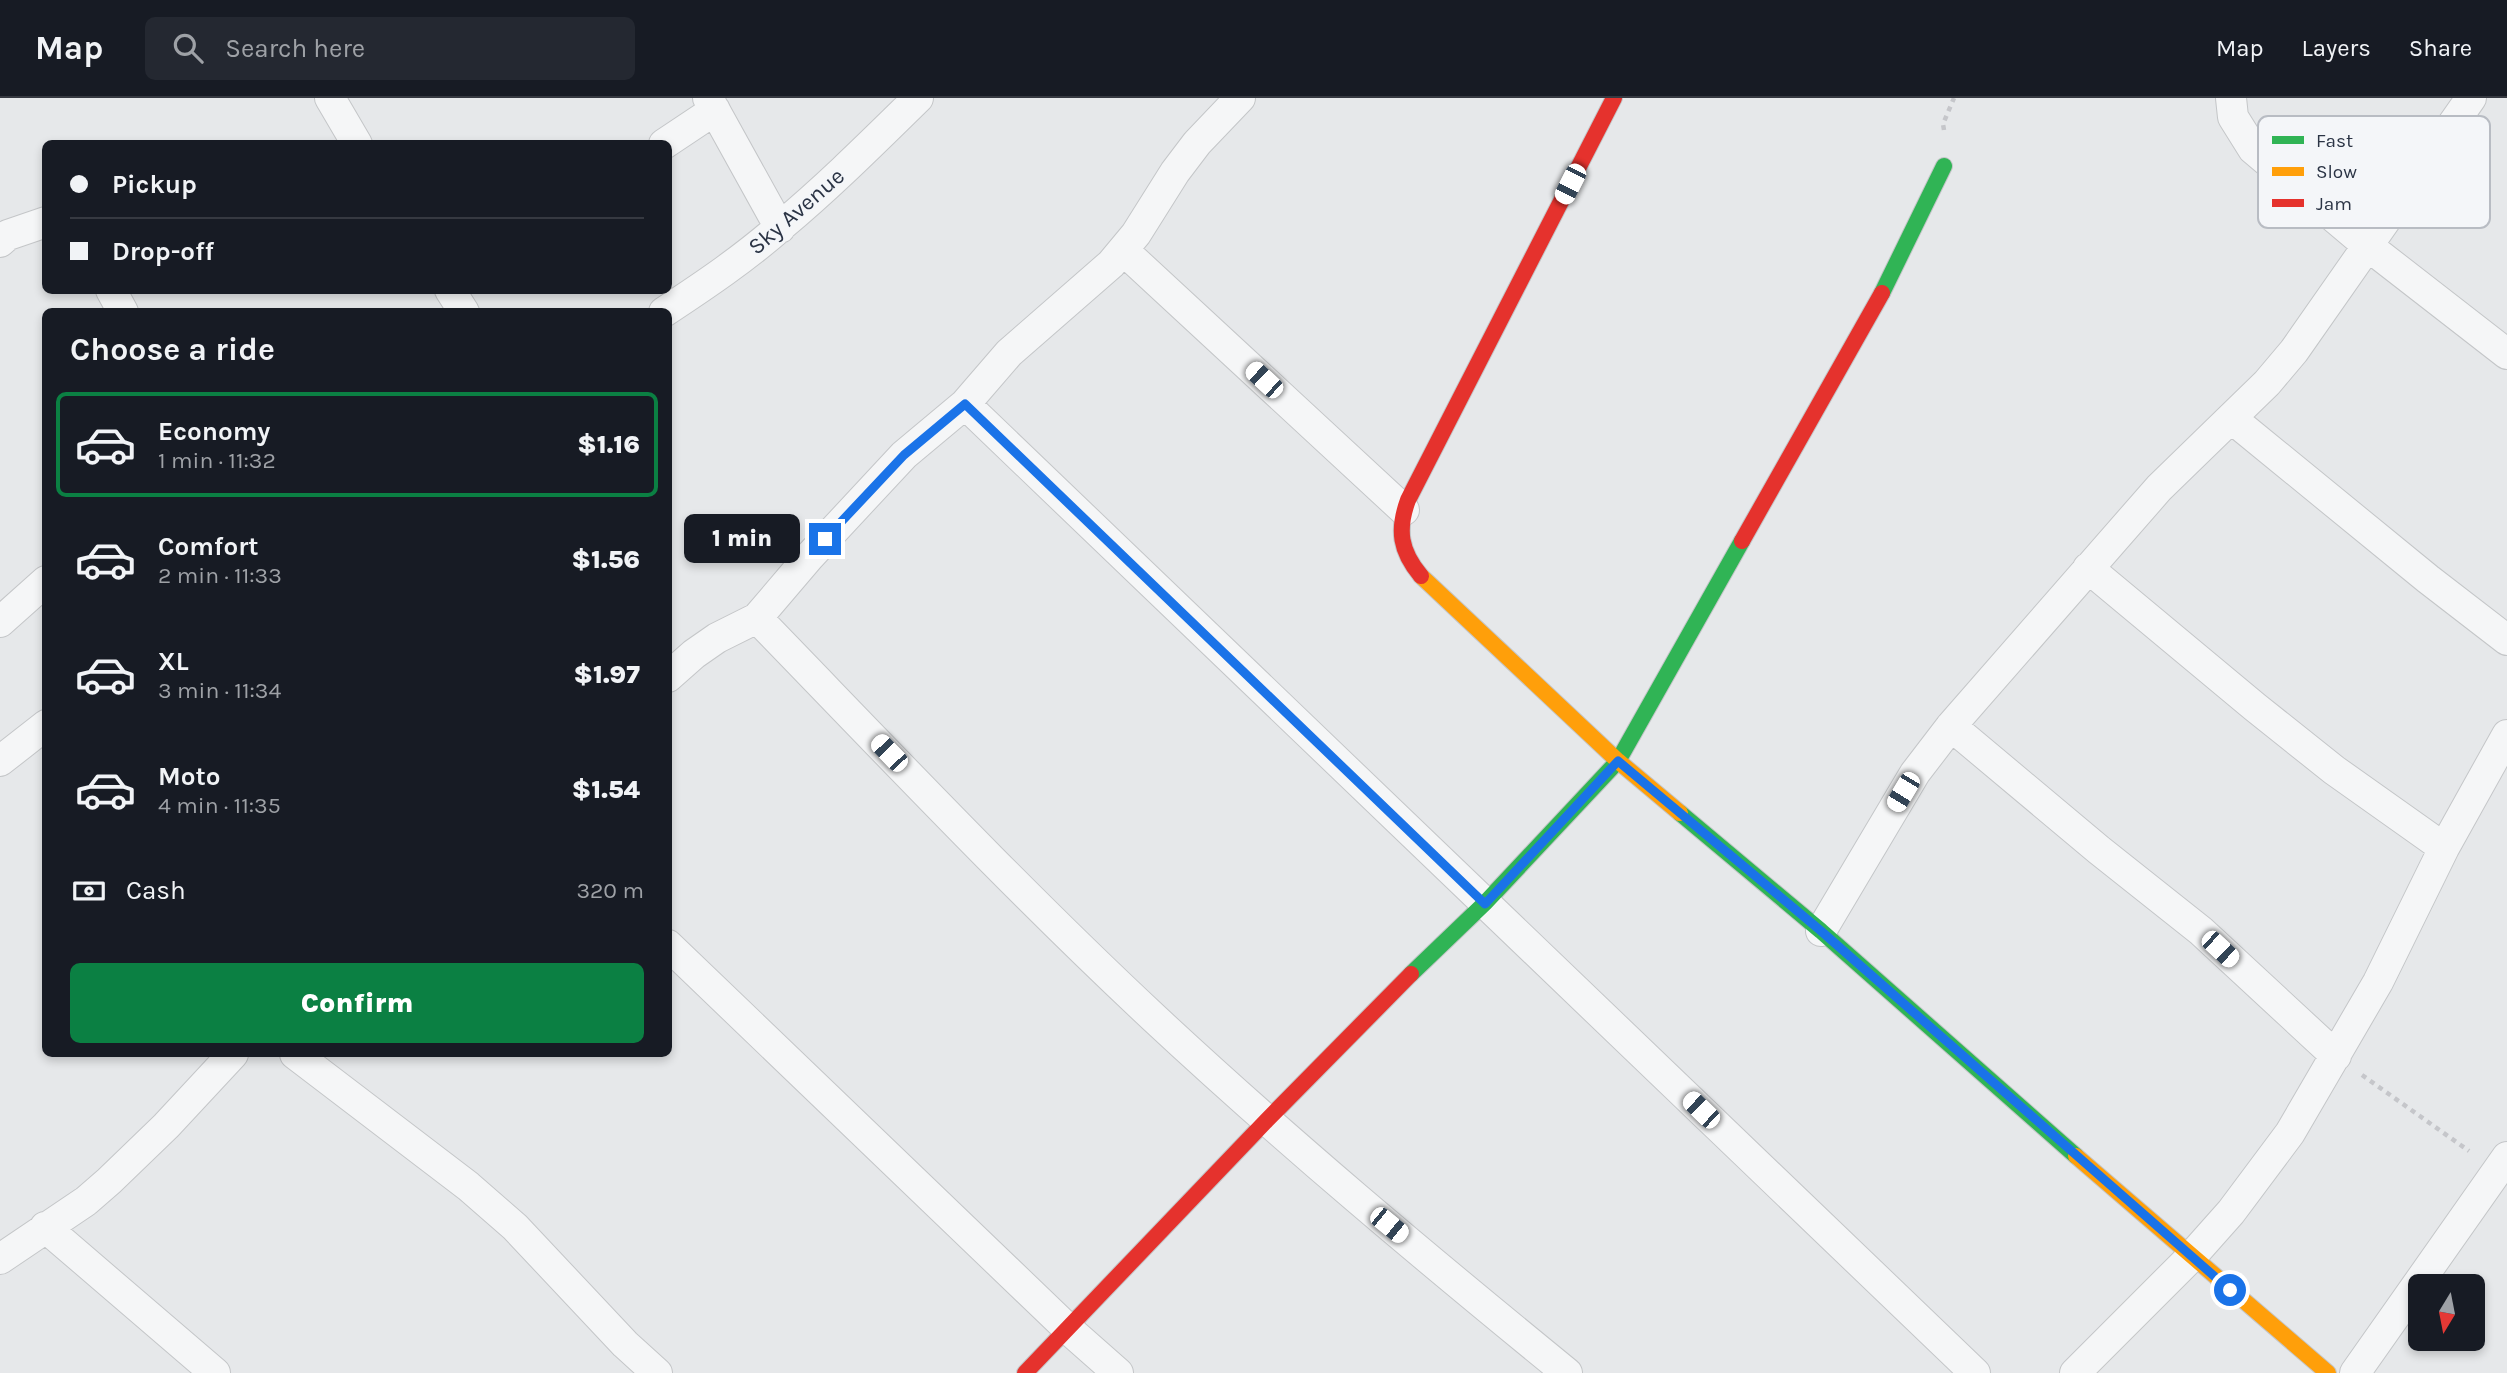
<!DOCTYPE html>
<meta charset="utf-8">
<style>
body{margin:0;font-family:Karla,sans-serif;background:#242831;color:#f1f3f6;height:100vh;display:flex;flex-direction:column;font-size:26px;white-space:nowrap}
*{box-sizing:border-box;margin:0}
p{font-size:23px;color:#9ea1a6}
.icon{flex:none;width:38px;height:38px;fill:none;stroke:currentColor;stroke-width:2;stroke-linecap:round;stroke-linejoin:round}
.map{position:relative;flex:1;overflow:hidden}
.sheet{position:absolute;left:42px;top:210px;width:630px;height:749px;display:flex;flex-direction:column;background:#171b24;border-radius:10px;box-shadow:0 4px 10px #0003}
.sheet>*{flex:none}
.hud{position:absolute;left:42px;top:42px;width:630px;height:154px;border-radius:10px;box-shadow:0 4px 10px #0003;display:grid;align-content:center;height:154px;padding:0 28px;background:#171b24}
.needle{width:46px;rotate:190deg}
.fabs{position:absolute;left:2408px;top:1176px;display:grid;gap:14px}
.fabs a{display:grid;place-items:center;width:77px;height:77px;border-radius:10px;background:#171b24;box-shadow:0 4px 10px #0003;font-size:35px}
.end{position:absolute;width:32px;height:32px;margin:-16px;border:9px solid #1a73e8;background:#fff;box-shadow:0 0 0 4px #fff}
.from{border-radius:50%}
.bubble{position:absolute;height:49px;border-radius:10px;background:#171b24;box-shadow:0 4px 10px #0003;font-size:23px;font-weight:800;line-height:49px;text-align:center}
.car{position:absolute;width:21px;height:42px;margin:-21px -10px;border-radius:9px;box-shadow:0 0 5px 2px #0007;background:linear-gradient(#fff 24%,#345 0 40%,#fff 0 76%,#345 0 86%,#fff 0)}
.hud b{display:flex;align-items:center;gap:24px;height:66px;font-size:26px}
.hud b+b{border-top:2px solid #363941}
.hud i{width:18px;height:18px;background:#f1f3f6}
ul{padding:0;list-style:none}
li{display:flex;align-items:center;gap:21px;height:105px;margin:0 14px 10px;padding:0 14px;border:4px solid transparent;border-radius:10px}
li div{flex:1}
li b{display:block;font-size:26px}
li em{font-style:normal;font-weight:800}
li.active{border-color:#0b8043}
li>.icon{width:63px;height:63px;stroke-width:1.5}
h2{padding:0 28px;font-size:32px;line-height:84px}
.pay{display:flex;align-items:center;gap:18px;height:77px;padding:0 28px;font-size:26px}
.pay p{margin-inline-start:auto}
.action{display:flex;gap:14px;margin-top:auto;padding:14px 28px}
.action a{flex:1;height:80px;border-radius:10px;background:#0b8043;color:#fff;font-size:28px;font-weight:800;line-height:80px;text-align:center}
header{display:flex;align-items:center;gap:42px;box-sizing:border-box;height:98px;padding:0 35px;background:#171b24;border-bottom:2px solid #363941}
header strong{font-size:33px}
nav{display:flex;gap:38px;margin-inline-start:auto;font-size:24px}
.search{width:490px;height:63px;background:#242831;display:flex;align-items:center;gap:18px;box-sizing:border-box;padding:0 24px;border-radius:10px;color:#9ea1a6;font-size:26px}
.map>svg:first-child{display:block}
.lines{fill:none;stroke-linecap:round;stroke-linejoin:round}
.street-casing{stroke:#c4c6c8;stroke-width:32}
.fast-casing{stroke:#c4c6c8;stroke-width:18}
.slow-casing{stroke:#c4c6c8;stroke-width:18}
.jam-casing{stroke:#c4c6c8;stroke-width:18}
.path{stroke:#c5c6ca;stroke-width:4.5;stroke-dasharray:5 5;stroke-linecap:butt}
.street{stroke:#f5f6f7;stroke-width:30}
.fast{stroke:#30b455;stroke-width:16}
.slow{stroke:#ff9f0a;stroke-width:16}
.jam{stroke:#e5322d;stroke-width:16}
.route{stroke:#1a73e8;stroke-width:9}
.labels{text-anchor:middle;stroke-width:5;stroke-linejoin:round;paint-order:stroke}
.street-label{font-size:23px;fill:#2b3445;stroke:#f4f6f9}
.key{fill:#f4f6f9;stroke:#b8bcc3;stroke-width:2}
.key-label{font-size:19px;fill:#2b3445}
</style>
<header>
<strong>Map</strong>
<div class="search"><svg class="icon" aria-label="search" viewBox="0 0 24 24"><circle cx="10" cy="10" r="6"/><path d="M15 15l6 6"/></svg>Search here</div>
<nav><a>Map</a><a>Layers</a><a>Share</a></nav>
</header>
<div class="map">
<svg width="2507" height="1275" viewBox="0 0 2507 1275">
<rect width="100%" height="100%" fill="#e6e8ea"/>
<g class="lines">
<!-- street casing -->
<g class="street-casing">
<path id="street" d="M330,0L357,46
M708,0L780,130
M2231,0L2233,19L2253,51L2368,148L2507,256
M664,46L715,12
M0,144L8,137L46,124
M1123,152L1404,412
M111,192L123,214
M450,192L464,214
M664,214C705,187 745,160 781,128C829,88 873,44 918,0
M965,306L1975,1275
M2231,320L2428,481L2507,542
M2088,470L2255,609L2334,672L2444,750
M757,520C887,654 1016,791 1153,919C1286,1043 1426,1160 1567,1275
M0,524L46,483
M668,579L694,556L717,540L757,520L809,459L904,357L965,306L1009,255L1111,166L1136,136L1175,74L1197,45L1240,0
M1951,628L2099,752L2201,833L2336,958
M0,663L46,627
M1821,833L1915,675L1951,628L2159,390L2267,285L2294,253L2471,0
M668,847L1067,1230L1118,1275
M295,956L468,1088L515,1129L625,1246L657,1275
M45,1129L215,1275
M0,1161L86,1103L109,1083L166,1028L233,956
M2075,1275L2191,1159L2231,1114L2290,1035L2378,884L2444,750L2507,637
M2355,1275L2507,1059"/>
</g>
<!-- fast casing -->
<g class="fast-casing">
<path id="fast" d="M1882,195L1944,68
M1680,715L1821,833L2076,1058
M1411,876L1485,805L1618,663L1742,443"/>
</g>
<!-- slow casing -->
<g class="slow-casing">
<path id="slow" d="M1421,478L1618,663L1680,715
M2076,1058L2328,1275"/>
</g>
<!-- jam casing -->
<g class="jam-casing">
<path id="jam" d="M1742,443L1882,195
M1421,478C1400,453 1397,432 1408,402L1614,0
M1025,1275L1267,1022L1411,876"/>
</g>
<!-- path -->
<path class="path" d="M1944,32L1943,26L1954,0
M2362,977L2469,1053"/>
<!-- street -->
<use href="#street" class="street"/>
<!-- fast -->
<use href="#fast" class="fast"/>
<!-- slow -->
<use href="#slow" class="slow"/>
<!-- jam -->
<use href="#jam" class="jam"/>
</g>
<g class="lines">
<!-- route -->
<path class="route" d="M825,441L904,357L965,306L1485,806L1618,663L1821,833L2230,1192"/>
</g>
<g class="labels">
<!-- street labels -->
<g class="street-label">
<text transform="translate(796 113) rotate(-41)" y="8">Sky Avenue</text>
</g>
</g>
<!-- legend -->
<rect x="2258" y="18" width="232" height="112" rx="10" class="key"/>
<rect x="2272" y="38" width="32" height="8" fill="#30b455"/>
<rect x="2272" y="69" width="32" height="9" fill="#ff9f0a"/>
<rect x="2272" y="101" width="32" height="8" fill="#e5322d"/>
<g class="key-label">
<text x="2316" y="49">Fast</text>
<text x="2316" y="80">Slow</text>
<text x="2316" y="112">Jam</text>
</g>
</svg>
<div class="fabs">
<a><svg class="needle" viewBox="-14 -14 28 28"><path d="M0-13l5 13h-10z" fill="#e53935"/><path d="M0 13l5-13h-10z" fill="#9ea1a6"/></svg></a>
</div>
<i class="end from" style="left:2230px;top:1192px"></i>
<i class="end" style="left:825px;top:441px"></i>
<div class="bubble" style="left:684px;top:416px;width:116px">1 min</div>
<i class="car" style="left:1570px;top:86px;rotate:207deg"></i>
<i class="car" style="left:1264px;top:282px;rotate:313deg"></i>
<i class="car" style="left:889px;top:655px;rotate:316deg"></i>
<i class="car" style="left:1903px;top:694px;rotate:211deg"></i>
<i class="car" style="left:2220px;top:851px;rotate:133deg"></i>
<i class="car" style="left:1701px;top:1012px;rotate:314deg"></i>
<i class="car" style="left:1389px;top:1127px;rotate:129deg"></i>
<div class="hud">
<b><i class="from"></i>Pickup</b>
<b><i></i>Drop-off</b>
</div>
<section class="sheet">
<h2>Choose a ride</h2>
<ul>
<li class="active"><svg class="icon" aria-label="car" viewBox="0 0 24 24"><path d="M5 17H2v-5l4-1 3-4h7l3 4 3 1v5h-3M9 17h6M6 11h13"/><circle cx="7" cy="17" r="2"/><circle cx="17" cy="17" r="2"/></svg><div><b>Economy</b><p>1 min · 11:32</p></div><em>$1.16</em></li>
<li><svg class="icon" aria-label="car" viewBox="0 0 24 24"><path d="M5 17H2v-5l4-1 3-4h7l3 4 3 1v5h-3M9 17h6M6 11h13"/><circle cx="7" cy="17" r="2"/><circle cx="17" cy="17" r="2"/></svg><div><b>Comfort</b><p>2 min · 11:33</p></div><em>$1.56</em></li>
<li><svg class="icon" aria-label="car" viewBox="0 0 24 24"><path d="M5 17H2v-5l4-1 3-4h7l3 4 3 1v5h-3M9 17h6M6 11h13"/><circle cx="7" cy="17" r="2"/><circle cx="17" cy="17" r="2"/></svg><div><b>XL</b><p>3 min · 11:34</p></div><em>$1.97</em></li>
<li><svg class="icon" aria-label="car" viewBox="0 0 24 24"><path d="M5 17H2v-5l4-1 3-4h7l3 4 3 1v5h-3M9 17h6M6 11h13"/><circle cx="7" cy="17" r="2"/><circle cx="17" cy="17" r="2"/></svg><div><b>Moto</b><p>4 min · 11:35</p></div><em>$1.54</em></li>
</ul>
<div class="pay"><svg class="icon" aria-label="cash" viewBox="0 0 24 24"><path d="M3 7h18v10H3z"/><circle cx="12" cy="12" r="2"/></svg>Cash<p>320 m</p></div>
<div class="action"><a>Confirm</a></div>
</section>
</div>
